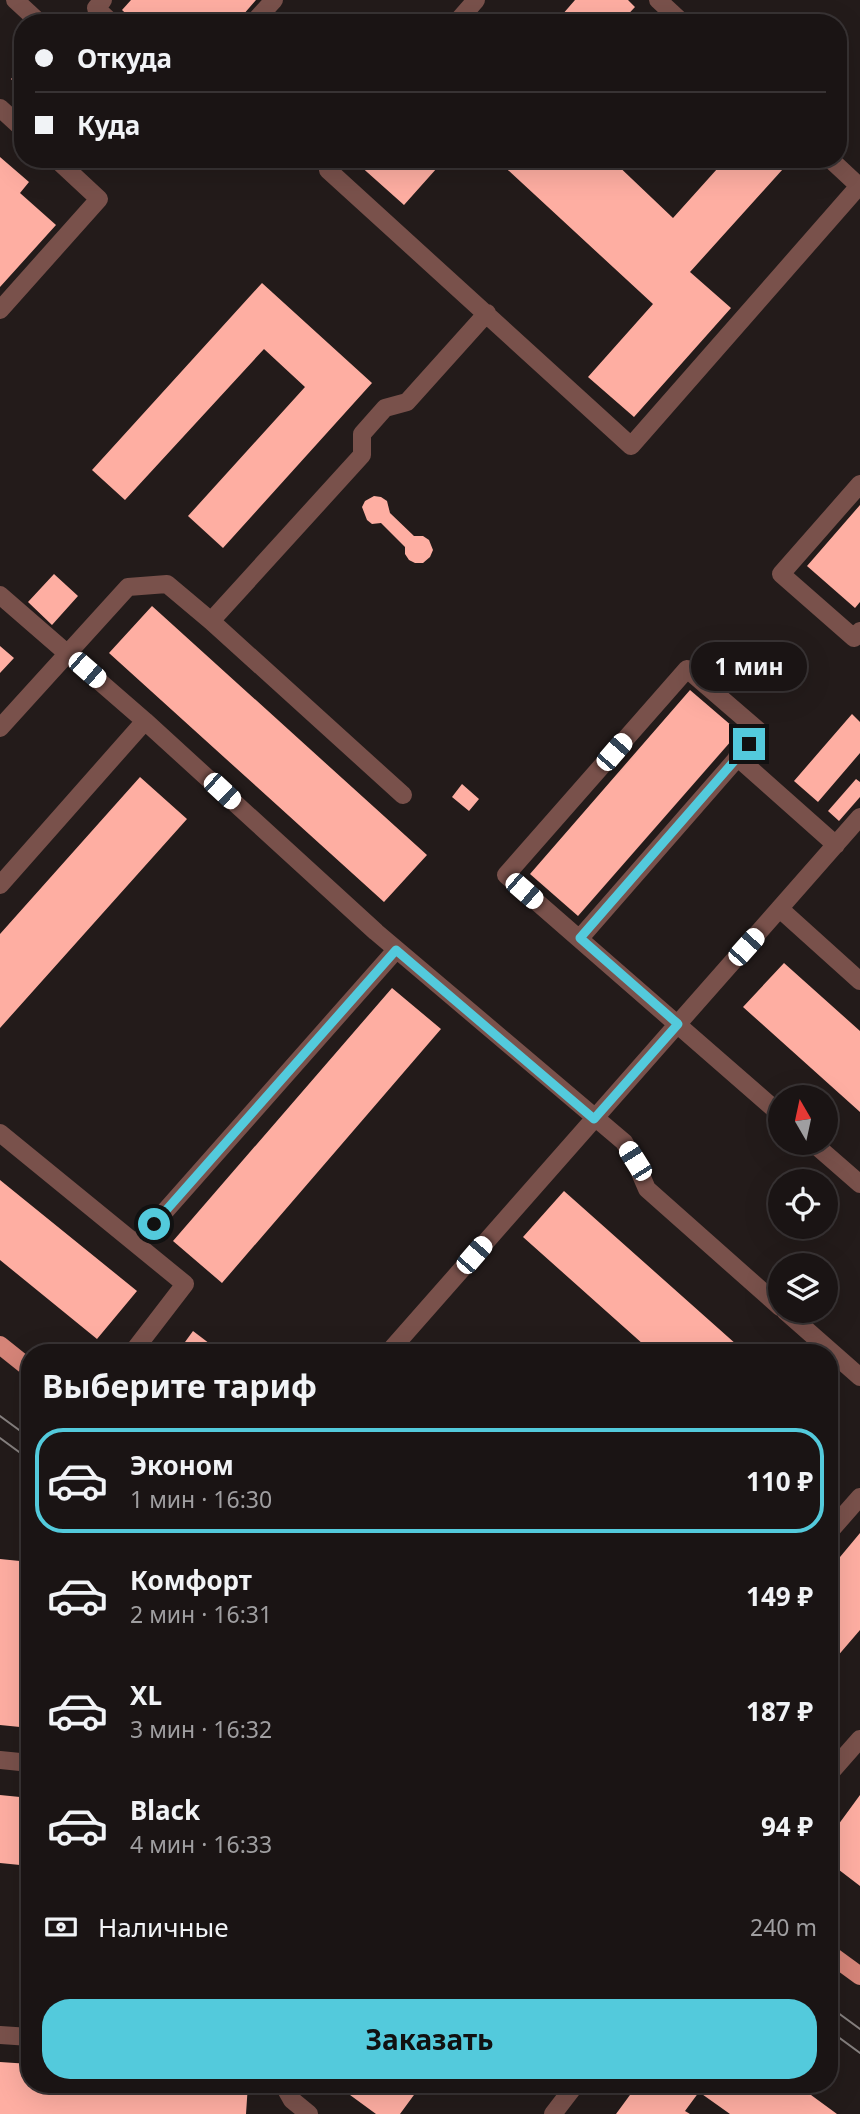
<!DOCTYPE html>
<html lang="ru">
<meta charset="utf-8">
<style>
body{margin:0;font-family:"Noto Sans",sans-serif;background:#231d1d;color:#f1f3f6;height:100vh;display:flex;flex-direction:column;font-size:26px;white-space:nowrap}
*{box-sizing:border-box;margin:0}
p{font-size:23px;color:#9f9ea0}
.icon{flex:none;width:38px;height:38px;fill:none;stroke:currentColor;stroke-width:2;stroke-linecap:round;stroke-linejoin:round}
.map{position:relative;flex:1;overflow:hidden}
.panel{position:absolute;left:21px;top:1344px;width:817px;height:749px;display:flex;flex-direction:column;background:#1a1414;border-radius:28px;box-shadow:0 7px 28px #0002,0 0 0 2px #383334}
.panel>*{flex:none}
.top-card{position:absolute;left:14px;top:14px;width:833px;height:154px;border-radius:28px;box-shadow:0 7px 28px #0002,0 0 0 2px #383334;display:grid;align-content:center;height:154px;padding:0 21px;background:#1a1414}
.needle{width:46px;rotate:351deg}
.controls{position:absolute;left:768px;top:1085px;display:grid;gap:14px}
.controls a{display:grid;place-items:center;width:70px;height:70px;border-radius:50%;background:#1a1414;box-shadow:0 7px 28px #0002,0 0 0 2px #383334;font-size:35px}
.end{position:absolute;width:32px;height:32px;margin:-16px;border:9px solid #53cadc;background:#111;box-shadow:0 0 0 4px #111}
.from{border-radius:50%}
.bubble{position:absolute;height:49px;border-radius:24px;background:#1a1414;box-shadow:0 7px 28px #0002,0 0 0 2px #383334;font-size:23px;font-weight:700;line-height:49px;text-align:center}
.car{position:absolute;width:21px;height:42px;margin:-21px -10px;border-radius:9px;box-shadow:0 0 5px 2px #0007;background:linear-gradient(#fff 24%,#345 0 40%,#fff 0 76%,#345 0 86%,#fff 0)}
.top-card b{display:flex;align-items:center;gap:24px;height:66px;font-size:26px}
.top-card b+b{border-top:2px solid #383334}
.top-card i{width:18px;height:18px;background:#f1f3f6}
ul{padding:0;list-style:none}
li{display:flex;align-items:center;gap:21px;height:105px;margin:0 14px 10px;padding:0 7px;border:4px solid transparent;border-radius:28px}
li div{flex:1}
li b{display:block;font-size:26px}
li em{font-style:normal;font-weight:700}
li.selected{border-color:#53cadc}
li>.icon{width:63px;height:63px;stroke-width:1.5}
h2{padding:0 21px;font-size:32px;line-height:84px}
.pay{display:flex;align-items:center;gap:18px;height:77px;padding:0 21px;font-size:26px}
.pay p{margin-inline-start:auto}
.action{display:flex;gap:14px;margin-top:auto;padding:14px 21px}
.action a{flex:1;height:80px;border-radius:28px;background:#53cadc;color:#111;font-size:28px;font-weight:700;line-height:80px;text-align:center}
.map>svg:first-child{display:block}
.building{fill:#feaea2}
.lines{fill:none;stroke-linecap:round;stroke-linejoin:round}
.minor{stroke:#79514b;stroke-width:18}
.major{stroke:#d58478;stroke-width:18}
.tram{stroke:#86807f;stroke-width:2}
.route{stroke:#53cadc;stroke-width:9}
</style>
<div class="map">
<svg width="860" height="2114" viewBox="0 0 860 2114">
<rect width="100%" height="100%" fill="#231b1a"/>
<!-- building -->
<path class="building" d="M131,0H256L236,23H136L122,10Z
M575,0H628L635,7L620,23H555Z
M23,67V90L11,79Z
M0,157L29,182L20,193L56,225L0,287Z
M363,159H445L404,205L358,164Z
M496,159H611L673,218L726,159H792L690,272L731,308L634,417L588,377L653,304Z
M262,283L372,383L223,548L188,516L305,387L264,349L125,500L92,470Z
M374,496L381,497L387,501L390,513L414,536H423L429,540L433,550L430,557L423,563H415L409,560L405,554V547L381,523L372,524L367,520L362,507L365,501Z
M860,505V602L855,608L807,566Z
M54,574L78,596L52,625L28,602Z
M152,606L427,855L384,902L109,653Z
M0,646L14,658L0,673Z
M690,690L739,732L578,916L530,874Z
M852,714L860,722V753L818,802L794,781Z
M140,777L187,819L0,1028V934Z
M856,779L860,782V797L839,821L828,811Z
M462,784L479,799L469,811L452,797Z
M784,963L860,1031V1112L743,1007Z
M392,988L441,1029L222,1283L173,1241Z
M0,1180L137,1291L97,1339L0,1260Z
M564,1191L746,1353H653L523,1237Z
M193,1331L222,1353H177Z
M860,1533V1630L830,1665V1569Z
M0,1559L30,1562V1728L0,1725Z
M0,1795L30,1798V1866L0,1863Z
M860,1795V1886L830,1863V1836Z
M0,2062L30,2064V2084H248L246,2114H0Z
M335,2084H422L400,2114H376Z
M638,2084H796L837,2114H730L699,2092L685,2111L690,2114H616Z"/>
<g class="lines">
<!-- minor -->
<path class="minor" d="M15,0L40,23
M103,0L96,8L112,23
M658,0L683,23
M253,23L274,0
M456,23L476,0
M0,108L23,129
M337,159L328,170L631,446L859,186L830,159
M0,310L99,199L56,159
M860,484L781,574L854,638L860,631
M0,595L145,721L376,932L624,1142L635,1161L647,1189L780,1307
M211,621L362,455V434L385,408L407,402L487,313
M0,728L128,587L167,584L211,621L403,795
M737,757L836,845
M0,885L145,721
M780,909L860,981
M580,938L760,732L687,669L506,875L780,1114
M0,1133L185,1284L132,1353
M813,1143L860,1184
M136,1244L396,950
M785,1311L860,1377
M388,1353L860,817
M830,1531L860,1497
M0,1760L30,1763
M830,1773L860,1739
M0,2035L30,2037
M283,2084L292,2100L309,2114
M553,2114L576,2084"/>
<!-- major -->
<path class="major" d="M0,1345L30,1369
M830,1954L860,1976"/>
<!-- tram -->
<path class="tram" d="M0,1416L30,1438
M0,1438L30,1460
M830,2007L860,2029
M830,2031L860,2053"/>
</g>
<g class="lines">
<!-- route -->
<path class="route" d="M154,1224L396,950L594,1119L678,1024L580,938L749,744"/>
</g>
</svg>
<div class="controls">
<a><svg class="needle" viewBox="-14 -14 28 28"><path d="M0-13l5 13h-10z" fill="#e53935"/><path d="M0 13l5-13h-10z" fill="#9f9ea0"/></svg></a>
<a><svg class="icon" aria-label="locate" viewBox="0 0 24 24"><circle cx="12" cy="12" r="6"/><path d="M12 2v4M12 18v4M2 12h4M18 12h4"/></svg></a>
<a><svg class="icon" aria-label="layers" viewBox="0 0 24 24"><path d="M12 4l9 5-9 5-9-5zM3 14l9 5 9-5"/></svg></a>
</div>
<i class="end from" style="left:154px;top:1224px"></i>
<i class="end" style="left:749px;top:744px"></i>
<div class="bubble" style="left:691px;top:642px;width:116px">1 мин</div>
<i class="car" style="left:87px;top:670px;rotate:131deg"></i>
<i class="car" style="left:614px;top:752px;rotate:41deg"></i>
<i class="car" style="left:222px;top:791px;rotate:133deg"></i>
<i class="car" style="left:524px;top:891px;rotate:131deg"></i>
<i class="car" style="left:746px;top:947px;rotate:42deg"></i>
<i class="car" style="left:635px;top:1161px;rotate:328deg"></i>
<i class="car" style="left:474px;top:1255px;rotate:41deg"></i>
<div class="top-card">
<b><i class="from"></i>Откуда</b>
<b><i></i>Куда</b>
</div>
<section class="panel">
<h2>Выберите тариф</h2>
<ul>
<li class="selected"><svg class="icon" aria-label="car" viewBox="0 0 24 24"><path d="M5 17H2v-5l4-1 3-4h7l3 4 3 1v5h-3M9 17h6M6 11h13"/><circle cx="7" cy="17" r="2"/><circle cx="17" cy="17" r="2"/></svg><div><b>Эконом</b><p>1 мин · 16:30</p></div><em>110 ₽</em></li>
<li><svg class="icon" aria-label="car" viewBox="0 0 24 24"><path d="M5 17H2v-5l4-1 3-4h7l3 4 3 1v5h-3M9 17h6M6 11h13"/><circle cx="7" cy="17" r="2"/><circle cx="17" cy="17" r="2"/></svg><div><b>Комфорт</b><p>2 мин · 16:31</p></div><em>149 ₽</em></li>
<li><svg class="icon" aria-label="car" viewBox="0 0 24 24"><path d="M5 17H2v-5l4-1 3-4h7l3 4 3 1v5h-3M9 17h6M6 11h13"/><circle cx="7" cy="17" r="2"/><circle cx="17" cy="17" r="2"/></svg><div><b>XL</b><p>3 мин · 16:32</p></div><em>187 ₽</em></li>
<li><svg class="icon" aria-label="car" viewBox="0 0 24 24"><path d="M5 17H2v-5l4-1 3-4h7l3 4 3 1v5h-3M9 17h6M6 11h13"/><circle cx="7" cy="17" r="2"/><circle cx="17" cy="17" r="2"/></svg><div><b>Black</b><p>4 мин · 16:33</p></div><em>94 ₽</em></li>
</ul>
<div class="pay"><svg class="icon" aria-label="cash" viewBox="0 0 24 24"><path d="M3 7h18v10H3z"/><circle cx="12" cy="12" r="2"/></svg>Наличные<p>240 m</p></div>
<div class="action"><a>Заказать</a></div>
</section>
</div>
